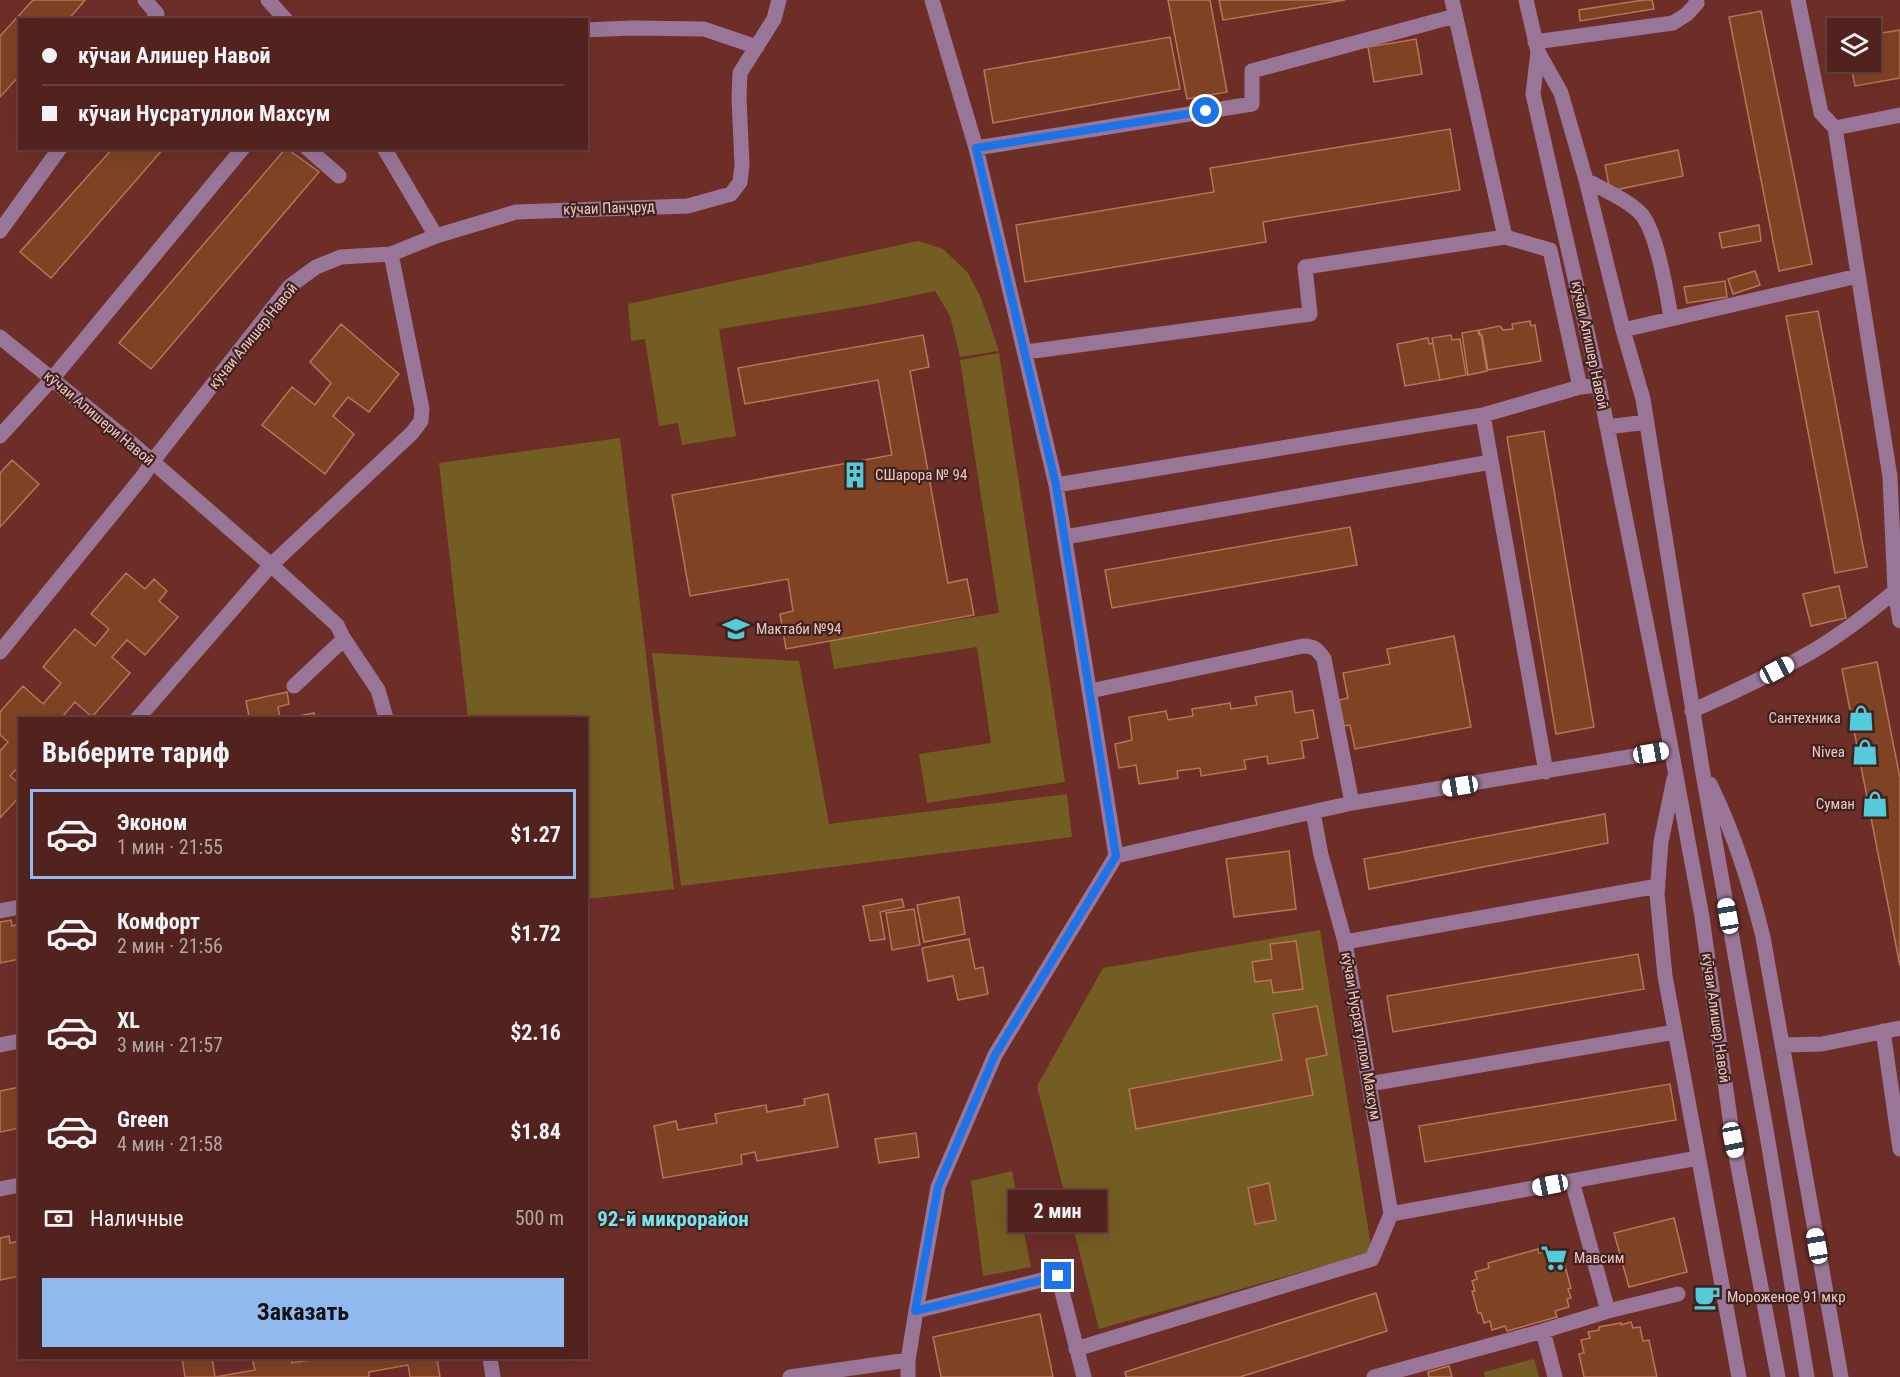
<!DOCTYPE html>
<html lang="ru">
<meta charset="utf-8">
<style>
body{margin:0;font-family:"Roboto Condensed",sans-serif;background:#5c2f2b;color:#f1f3f6;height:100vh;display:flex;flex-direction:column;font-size:22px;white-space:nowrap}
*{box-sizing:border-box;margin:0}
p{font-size:20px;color:#b5a4a4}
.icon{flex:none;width:33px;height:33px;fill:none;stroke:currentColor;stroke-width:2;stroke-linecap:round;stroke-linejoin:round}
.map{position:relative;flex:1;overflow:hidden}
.side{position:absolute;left:18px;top:717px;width:570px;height:642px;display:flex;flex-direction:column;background:#52221e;border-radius:0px;box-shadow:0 6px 24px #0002,0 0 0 2px #683f3c}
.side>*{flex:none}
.banner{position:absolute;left:18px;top:18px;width:570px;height:132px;border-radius:0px;box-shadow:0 6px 24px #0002,0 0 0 2px #683f3c;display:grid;align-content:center;height:132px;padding:0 24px;background:#52221e}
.fabs{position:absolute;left:1827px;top:18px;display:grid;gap:12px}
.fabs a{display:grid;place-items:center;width:54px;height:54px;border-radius:0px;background:#52221e;box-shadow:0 6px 24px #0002,0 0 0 2px #683f3c;font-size:30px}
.end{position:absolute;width:27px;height:27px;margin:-14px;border:8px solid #1a73e8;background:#fff;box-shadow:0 0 0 3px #fff}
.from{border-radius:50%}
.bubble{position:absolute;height:42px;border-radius:0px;background:#52221e;box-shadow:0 6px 24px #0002,0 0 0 2px #683f3c;font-size:20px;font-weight:700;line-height:42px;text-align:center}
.car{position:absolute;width:18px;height:36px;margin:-18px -9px;border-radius:8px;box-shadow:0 0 4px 2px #0007;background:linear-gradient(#fff 24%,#345 0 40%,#fff 0 76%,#345 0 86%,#fff 0)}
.banner b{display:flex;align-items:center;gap:21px;height:57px;font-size:22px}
.banner b+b{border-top:2px solid #683f3c}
.banner i{width:15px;height:15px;background:#f1f3f6}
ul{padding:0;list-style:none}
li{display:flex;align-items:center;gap:18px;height:90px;margin:0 12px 9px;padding:0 12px;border:3px solid transparent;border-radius:0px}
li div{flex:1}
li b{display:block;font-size:22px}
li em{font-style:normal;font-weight:700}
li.on{border-color:#90b9f0}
li>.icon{width:54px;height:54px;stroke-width:1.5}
h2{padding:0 24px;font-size:27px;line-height:72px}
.pay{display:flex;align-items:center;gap:15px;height:66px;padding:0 24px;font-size:22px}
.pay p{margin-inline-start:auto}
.button{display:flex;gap:12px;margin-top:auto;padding:12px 24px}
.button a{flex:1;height:69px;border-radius:0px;background:#90b9f0;color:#111;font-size:24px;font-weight:700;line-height:69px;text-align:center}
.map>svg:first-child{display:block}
.green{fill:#745d22}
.building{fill:#7f4324;stroke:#b77656;stroke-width:1.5}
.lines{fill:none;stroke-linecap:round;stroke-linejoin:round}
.minor{stroke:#997698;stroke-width:15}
.route{stroke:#1a73e8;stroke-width:8}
.labels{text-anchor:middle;stroke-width:4.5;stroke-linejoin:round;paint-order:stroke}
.street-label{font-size:15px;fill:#efc6c1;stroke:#3f221e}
.poi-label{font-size:15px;fill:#efc6c1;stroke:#3f221e;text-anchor:start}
.district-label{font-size:21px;font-weight:bold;fill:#79e3f1;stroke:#3f221e}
</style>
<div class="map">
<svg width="1900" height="1377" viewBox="0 0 1900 1377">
<rect width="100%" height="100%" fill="#6e2e28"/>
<!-- green -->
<path class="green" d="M918,241L943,249L968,273L981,298L999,351L960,357L950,316L935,291L869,305L719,329L736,436L682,445L678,423L659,426L645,339L631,341L628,304Z
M999,353L1065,782L927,803L919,754L991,743L977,647L834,669L829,640L999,613L960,360Z
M620,438L674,889L587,899L586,718H468L439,463Z
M652,653L799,661L829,824L1067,794L1072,837L681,886Z
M1320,930L1372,1252L1099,1329L1037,1086L1103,968Z
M1012,1171L1031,1267L983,1276L971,1181Z
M1534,1359L1539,1377H1485L1484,1372Z"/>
<!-- building -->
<path class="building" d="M33,0H85L68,20H20V75L0,97V36Z
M1168,0H1210L1227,92L1187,99Z
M1219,0H1345L1223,20Z
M1643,0H1652L1654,9L1580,21L1579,10Z
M1761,11L1812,264L1779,271L1729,17Z
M1900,30V78L1855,86L1850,62H1870V35Z
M1170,37L1180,89L993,123L984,70Z
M1416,39L1422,74L1374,82L1368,47Z
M1450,129L1460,190L1263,222L1266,242L1025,282L1016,225L1214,192L1210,168Z
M113,148H164L51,278L20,252Z
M286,148L319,172L151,369L119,343Z
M1678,150L1683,176L1610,191L1605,165Z
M1759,225L1761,241L1722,248L1719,233Z
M1755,271L1760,285L1733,294L1728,279Z
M1725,281L1727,297L1687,303L1684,287Z
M1818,311L1867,567L1835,573L1786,316Z
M1530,321L1531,326L1535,325L1541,361L1488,370L1482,335L1480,334L1479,330L1500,326L1503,330L1513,329L1512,324Z
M341,324L399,374L369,412L348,397L333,416L354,434L325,474L262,425L292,387L315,405L331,383L310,362Z
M1478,330L1479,335H1481L1487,371L1468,375L1462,333Z
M923,335L929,367L910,371L948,583L967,579L974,615L786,649L780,614L793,611L788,579L690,596L672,495L892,455L878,380L745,404L738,368Z
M1451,335L1452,340L1460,339L1466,375L1440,380L1432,338Z
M1428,338L1429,344L1433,343L1440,380L1405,386L1397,344Z
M1544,431L1594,727L1556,734L1507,437Z
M12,460L39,484L0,527V473Z
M1350,527L1357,565L1112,608L1105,570Z
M126,573L145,589L154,579L167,591L159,601L178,617L145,655L127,640L112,657L130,673L92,717L75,702L61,718H20V765L10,776L20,784V796L0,818V751L8,742L0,735V712L23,686L43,704L61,683L43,667L75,629L95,646L109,629L91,614Z
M1839,586L1846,618L1811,626L1803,594Z
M1454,636L1471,727L1355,749L1350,725L1344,726L1339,700L1348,698L1343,673L1390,664L1387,649Z
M1877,662L1900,778V966L1842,669Z
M1292,691L1295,713L1313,710L1318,738L1301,741L1304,758L1268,764L1267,756L1244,760L1246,769L1201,776L1200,768L1177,771L1178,778L1139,784L1136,765L1119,768L1115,744L1132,740L1129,717L1166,711L1168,720L1193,716L1192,709L1230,703L1231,709L1257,705L1255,697Z
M287,692L289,704L278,707L280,718H239L249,716L246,701Z
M314,713L315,718H288Z
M1605,814L1608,843L1369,889L1364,859Z
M1289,851L1296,909L1234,917L1226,859Z
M959,897L965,934L924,942L917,905Z
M902,899L904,907L880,912L885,939L870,941L863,906Z
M914,909L920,945L892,950L886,913Z
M11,920L12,926L20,924V959L0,963V922Z
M969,939L975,969L983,967L988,994L958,1000L953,976L928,981L922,948Z
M1296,941L1303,989L1273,993L1271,980L1255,982L1252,962L1272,959L1270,944Z
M1638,954L1644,989L1393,1032L1387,996Z
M1317,1006L1327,1055L1306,1059L1313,1095L1136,1129L1129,1089L1282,1060L1273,1014Z
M1670,1084L1676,1120L1425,1162L1419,1126Z
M20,1087V1128L0,1132V1091Z
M828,1094L838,1147L757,1161L755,1152L741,1155L742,1164L663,1178L654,1126L676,1121L678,1130L717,1123L715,1114L766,1105L767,1112L805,1105L804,1099Z
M916,1133L919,1157L879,1163L875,1139Z
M1269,1183L1276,1220L1255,1224L1248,1188Z
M1674,1218L1687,1272L1629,1287L1614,1233Z
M9,1236L10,1243L20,1241V1276L0,1280V1238Z
M1538,1249L1539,1253L1552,1249L1554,1257L1559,1256L1562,1267L1565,1266L1571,1288L1568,1289L1571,1298L1567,1299L1569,1307L1555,1311L1557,1317L1507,1331L1505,1326L1492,1330L1490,1321L1484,1323L1481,1313H1478L1472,1291H1475L1472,1281L1477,1279L1475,1272L1489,1268L1488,1263Z
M1376,1293L1387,1331L1240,1377H1126L1125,1372Z
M1040,1314L1053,1377H941L933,1337Z
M1631,1322L1633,1328L1640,1327L1643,1341L1649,1340L1657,1377H1584L1579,1354L1584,1353L1581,1340L1590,1338L1588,1332L1599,1330V1327L1621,1323V1325Z
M182,1358H212L215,1377L255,1370L252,1358H291L292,1363L322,1358H437L440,1377H410L408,1365L369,1372V1377H185Z
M1449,1366L1452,1377H1429L1428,1372Z"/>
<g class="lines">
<!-- minor -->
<path class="minor" d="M145,0L157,14L153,20
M268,0L286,20
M932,0L976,148L1056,485L1116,856
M1452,0L1505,237L1550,250L1580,387
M1526,0L1538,52L1561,93L1586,180L1623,330L1643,399L1702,768L1767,1135L1807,1377
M1798,0L1821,113L1835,128
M586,30L632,28L704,29L757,47
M1535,42L1673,23L1687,14L1697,3L1696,0
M1538,52L1533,94L1596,371L1668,732L1702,917L1733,1140L1778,1377
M1900,115L1835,128L1890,477L1895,591L1900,590
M307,148L339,176
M384,148L436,236L516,212L688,206L731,194L740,182L742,165L739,98L740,73L774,19L779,0
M976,148L1252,104V71L1455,16
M1586,180C1602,189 1630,201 1642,215C1657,234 1667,293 1671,318
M0,231L60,148
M1623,330L1858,276
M0,337L130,442L271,565L337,625L344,639L378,690L386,718
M1026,352L1310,314L1305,267L1505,237
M1483,415L1546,772
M1607,427L1647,422
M0,436L52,379L243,148
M1056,485L1483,415L1580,387L1599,385
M1065,537L1491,462
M1895,591L1900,621
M0,652L143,476L152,462L290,286L316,267L341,257L391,254L436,236
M294,686L344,639
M1090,691L1303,646C1315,646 1318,650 1324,659L1352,803
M1692,711C1733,692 1774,674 1813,651C1842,634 1869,613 1895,591
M138,718L271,565L412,433L421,421L422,409L391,254
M1674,779L1661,842L1657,894L1665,976L1739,1377
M1710,784C1735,836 1749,881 1763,937L1841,1377
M0,911L20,907
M1345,942L1658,886
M1883,1031L1900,1149
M0,1045L20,1041
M1782,1045L1822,1044L1900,1028
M1369,1084L1675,1032
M1572,1181L1608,1311L1678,1294
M0,1189L20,1185
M1391,1214L1698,1158
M916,1311L1058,1276L1084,1377
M1076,1349L1372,1259L1391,1214L1345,942L1321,855L1313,812
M490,1358L493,1377
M790,1377L908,1360
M908,1377V1360L916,1311L938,1187L995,1055L1116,856L1352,803L1671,750
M1374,1377L1543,1331
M1555,1377L1543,1331L1608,1311"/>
</g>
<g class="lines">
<!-- route -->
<path class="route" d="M1058,1276L915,1311L938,1187L995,1055L1116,856L1056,485L976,148L1206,111"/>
</g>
<!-- icons -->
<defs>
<g id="building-bare" transform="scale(2.07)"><path d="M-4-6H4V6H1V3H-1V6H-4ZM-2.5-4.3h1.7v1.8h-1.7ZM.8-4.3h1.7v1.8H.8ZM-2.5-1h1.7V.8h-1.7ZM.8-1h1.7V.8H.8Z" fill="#53cbda" stroke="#3f221e" stroke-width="2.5" paint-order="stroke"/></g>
<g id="school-bare" transform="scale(2.07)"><path d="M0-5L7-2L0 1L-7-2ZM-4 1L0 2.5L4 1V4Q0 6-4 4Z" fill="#53cbda" stroke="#3f221e" stroke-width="2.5" paint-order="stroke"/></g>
<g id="shop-bare" transform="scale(2.07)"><path d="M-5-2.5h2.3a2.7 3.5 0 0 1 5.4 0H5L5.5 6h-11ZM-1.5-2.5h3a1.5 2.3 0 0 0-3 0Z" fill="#53cbda" stroke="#3f221e" stroke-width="2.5" paint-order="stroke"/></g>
<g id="supermarket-bare" transform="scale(2.07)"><path d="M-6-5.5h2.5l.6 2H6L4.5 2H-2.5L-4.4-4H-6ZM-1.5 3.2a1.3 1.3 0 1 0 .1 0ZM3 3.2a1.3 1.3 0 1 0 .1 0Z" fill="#53cbda" stroke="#3f221e" stroke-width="2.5" paint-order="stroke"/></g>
<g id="cafe-bare" transform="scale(2.07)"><path d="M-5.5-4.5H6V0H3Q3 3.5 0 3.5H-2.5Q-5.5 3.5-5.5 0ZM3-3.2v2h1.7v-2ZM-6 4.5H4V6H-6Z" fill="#53cbda" stroke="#3f221e" stroke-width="2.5" paint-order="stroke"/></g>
</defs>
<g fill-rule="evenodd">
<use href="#building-bare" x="855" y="475"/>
<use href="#school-bare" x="736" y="629"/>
<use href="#shop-bare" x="1861" y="718"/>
<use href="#shop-bare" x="1865" y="752"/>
<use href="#shop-bare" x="1875" y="804"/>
<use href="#supermarket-bare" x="1554" y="1258"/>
<use href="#cafe-bare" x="1707" y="1297"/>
</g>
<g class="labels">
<!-- street labels -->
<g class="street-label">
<text transform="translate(609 208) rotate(-2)" y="5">кӯчаи Панҷруд</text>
<text transform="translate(253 336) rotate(-51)" y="5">кӯчаи Алишер Навоӣ</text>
<text transform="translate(1590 345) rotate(78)" y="5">кӯчаи Алишер Навоӣ</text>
<text transform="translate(99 418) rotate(40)" y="5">кӯчаи Алишери Навоӣ</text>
<text transform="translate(1716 1018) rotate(82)" y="5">кӯчаи Алишер Навоӣ</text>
<text transform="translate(1361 1036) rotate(80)" y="5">кӯчаи Нусратуллои Махсум</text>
</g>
<!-- poi labels -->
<g class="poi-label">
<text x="875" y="480">СШарора № 94</text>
<text x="756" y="634">Мактаби №94</text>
<text x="1841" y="723" text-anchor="end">Сантехника</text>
<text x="1845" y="757" text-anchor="end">Nivea</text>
<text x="1855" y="809" text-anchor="end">Суман</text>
<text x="1574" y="1263">Мавсим</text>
<text x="1727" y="1302">Мороженое 91 мкр</text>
</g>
<!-- district labels -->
<g class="district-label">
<text x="673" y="1226">92-й микрорайон</text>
</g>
</g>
</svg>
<div class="fabs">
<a><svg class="icon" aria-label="layers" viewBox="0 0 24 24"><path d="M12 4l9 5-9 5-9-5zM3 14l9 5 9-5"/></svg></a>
</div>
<i class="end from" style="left:1206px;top:111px"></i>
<i class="end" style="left:1058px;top:1276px"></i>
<div class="bubble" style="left:1008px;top:1190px;width:99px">2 мин</div>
<i class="car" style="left:1777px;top:670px;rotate:62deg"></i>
<i class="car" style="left:1651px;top:753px;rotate:80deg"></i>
<i class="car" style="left:1460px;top:786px;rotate:261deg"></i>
<i class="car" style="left:1728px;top:916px;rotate:350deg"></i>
<i class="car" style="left:1733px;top:1140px;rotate:169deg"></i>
<i class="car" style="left:1550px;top:1185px;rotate:259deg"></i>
<i class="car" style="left:1817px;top:1246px;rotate:350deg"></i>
<div class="banner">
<b><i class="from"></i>кӯчаи Алишер Навоӣ</b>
<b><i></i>кӯчаи Нусратуллои Махсум</b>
</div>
<section class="side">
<h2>Выберите тариф</h2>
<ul>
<li class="on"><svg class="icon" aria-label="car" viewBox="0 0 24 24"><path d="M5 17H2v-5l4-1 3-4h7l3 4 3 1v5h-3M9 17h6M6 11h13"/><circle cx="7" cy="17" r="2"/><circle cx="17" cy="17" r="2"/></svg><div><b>Эконом</b><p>1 мин · 21:55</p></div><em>$1.27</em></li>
<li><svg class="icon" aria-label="car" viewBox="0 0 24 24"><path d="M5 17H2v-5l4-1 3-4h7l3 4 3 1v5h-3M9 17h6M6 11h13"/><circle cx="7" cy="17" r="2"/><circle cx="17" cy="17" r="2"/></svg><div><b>Комфорт</b><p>2 мин · 21:56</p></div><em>$1.72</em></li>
<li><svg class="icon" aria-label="car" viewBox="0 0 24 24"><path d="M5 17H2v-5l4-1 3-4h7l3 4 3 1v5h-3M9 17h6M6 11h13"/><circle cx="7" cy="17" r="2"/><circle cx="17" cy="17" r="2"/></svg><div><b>XL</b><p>3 мин · 21:57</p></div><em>$2.16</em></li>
<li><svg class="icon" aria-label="car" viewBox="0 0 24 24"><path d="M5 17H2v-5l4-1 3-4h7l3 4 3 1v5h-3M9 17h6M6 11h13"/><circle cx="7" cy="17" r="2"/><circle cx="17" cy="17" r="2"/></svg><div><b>Green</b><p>4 мин · 21:58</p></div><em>$1.84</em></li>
</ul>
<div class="pay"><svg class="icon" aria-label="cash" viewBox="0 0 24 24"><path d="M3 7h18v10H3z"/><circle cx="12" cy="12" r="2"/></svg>Наличные<p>500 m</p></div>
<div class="button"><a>Заказать</a></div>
</section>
</div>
